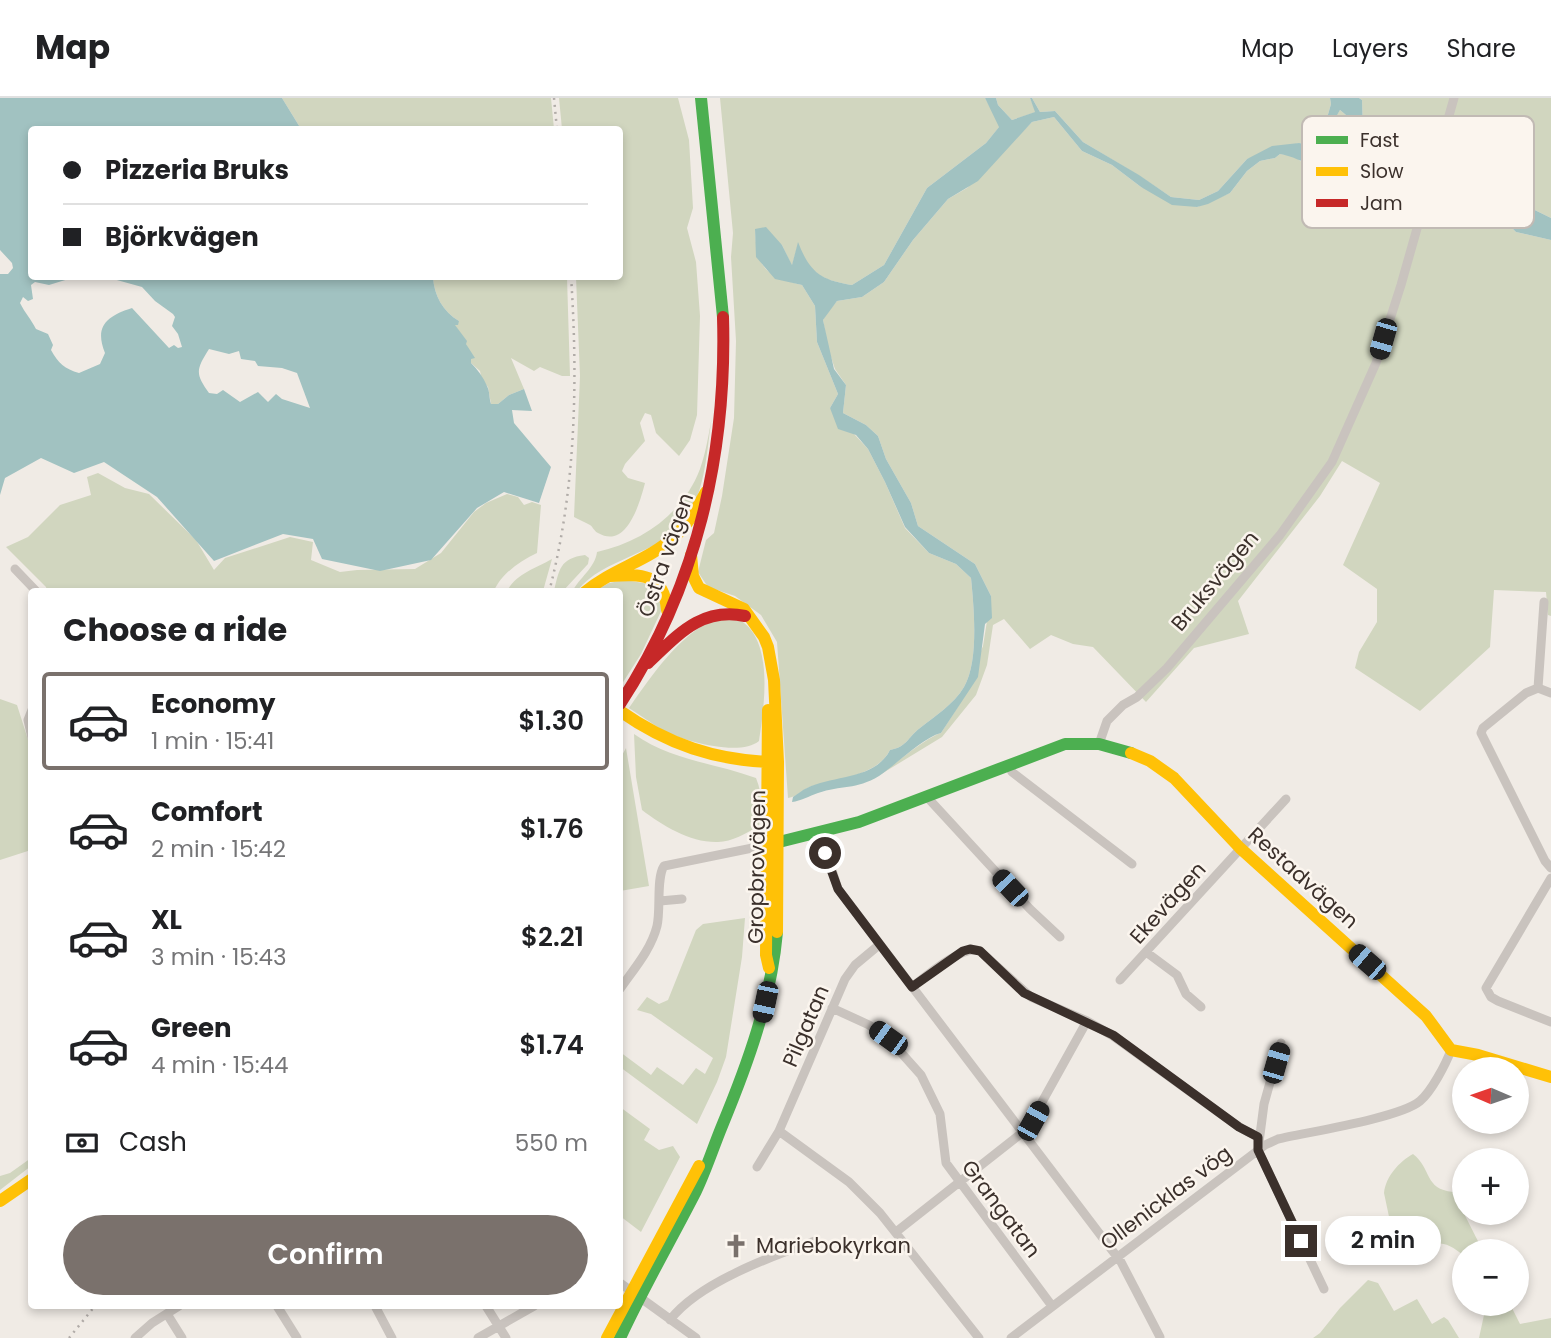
<!DOCTYPE html>
<meta charset="utf-8">
<style>
body{margin:0;font-family:Poppins,sans-serif;background:#f2f2f2;color:#202124;height:100vh;display:flex;flex-direction:column;font-size:26px;white-space:nowrap}
*{box-sizing:border-box;margin:0}
p{font-size:23px;color:#757577}
.icon{flex:none;width:38px;height:38px;fill:none;stroke:currentColor;stroke-width:2;stroke-linecap:round;stroke-linejoin:round}
.map{position:relative;flex:1;overflow:hidden}
.details{position:absolute;left:28px;top:490px;width:595px;height:721px;display:flex;flex-direction:column;background:#fff;border-radius:7px;box-shadow:0 4px 10px #0003}
.details>*{flex:none}
.top-card{position:absolute;left:28px;top:28px;width:595px;height:154px;border-radius:7px;box-shadow:0 4px 10px #0003;display:grid;align-content:center;height:154px;padding:0 35px;background:#fff}
.needle{width:46px;rotate:272deg}
.controls{position:absolute;left:1452px;top:959px;display:grid;gap:14px}
.controls a{display:grid;place-items:center;width:77px;height:77px;border-radius:50%;background:#fff;box-shadow:0 4px 10px #0003;font-size:35px}
.end{position:absolute;width:32px;height:32px;margin:-16px;border:9px solid #3b302b;background:#fff;box-shadow:0 0 0 4px #fff}
.from{border-radius:50%}
.bubble{position:absolute;height:49px;border-radius:24px;background:#fff;box-shadow:0 4px 10px #0003;font-size:23px;font-weight:600;line-height:49px;text-align:center}
.car{position:absolute;width:21px;height:42px;margin:-21px -10px;border-radius:9px;box-shadow:0 0 5px 2px #0007;background:linear-gradient(#222 24%,#8ab4d8 0 40%,#222 0 76%,#8ab4d8 0 86%,#222 0)}
.top-card b{display:flex;align-items:center;gap:24px;height:66px;font-size:26px}
.top-card b+b{border-top:2px solid #e0e0e0}
.top-card i{width:18px;height:18px;background:#202124}
ul{padding:0;list-style:none}
li{display:flex;align-items:center;gap:21px;height:98px;margin:0 14px 10px;padding:0 21px;border:4px solid transparent;border-radius:7px}
li div{flex:1}
li b{display:block;font-size:26px}
li em{font-style:normal;font-weight:600}
li.selected{border-color:#7a716c}
li>.icon{width:63px;height:63px;stroke-width:1.5}
h2{padding:0 35px;font-size:32px;line-height:84px}
.pay{display:flex;align-items:center;gap:18px;height:77px;padding:0 35px;font-size:26px}
.pay p{margin-inline-start:auto}
.button{display:flex;gap:14px;margin-top:auto;padding:14px 35px}
.button a{flex:1;height:80px;border-radius:42px;background:#7a716c;color:#fff;font-size:28px;font-weight:600;line-height:80px;text-align:center}
header{display:flex;align-items:center;gap:42px;box-sizing:border-box;height:98px;padding:0 35px;background:#fff;border-bottom:2px solid #e0e0e0}
header strong{font-size:33px}
nav{display:flex;gap:38px;margin-inline-start:auto;font-size:24px}
.map>svg:first-child{display:block}
.green{fill:#d1d6bf}
.water{fill:#a1c2c1;fill-rule:evenodd}
.lines{fill:none;stroke-linecap:round;stroke-linejoin:round}
.street{stroke:#c9c3be;stroke-width:9}
.fast{stroke:#4caf50;stroke-width:12}
.slow{stroke:#ffc107;stroke-width:12}
.jam{stroke:#c62828;stroke-width:12}
.rail{stroke:#b1aca8;stroke-width:2.5;stroke-dasharray:2 5;stroke-linecap:butt}
.route{stroke:#3b302b;stroke-width:9}
.labels{text-anchor:middle;stroke-width:5;stroke-linejoin:round;paint-order:stroke}
.street-label{font-size:21px;fill:#3b302b;stroke:#fbf5ee}
.poi-label{font-size:21px;fill:#3b302b;stroke:#fbf5ee;text-anchor:start}
.key{fill:#fbf5ee;stroke:#c1bab4;stroke-width:2}
.key-label{font-size:19px;fill:#3b302b}
</style>
<header>
<strong>Map</strong>
<nav><a>Map</a><a>Layers</a><a>Share</a></nav>
</header>
<div class="map">
<svg width="1551" height="1240" viewBox="0 0 1551 1240">
<rect width="100%" height="100%" fill="#f0ebe5"/>
<!-- green -->
<path class="green" d="M282,0H551L554,31H301Z
M559,0H678L689,42L693,110L687,130L696,164L700,218L697,317L690,342L679,358L656,335L651,317L645,315L640,325L645,343L625,366L622,373L628,380L645,385C640,404 627,452 598,435C594,433 593,429 590,427C585,424 579,422 574,419L580,278L576,179L620,178V32L562,31Z
M720,0H985L1000,28L986,45L927,90L884,167L852,187C821,182 810,176 798,146L792,168L782,147L755,132C757,170 765,178 802,187L815,208L817,244L838,296L830,310L868,351L885,384L905,430L929,455L956,466L971,480C974,510 979,563 964,589C954,606 935,618 920,630C907,640 907,649 890,652C877,678 837,681 812,688C803,691 797,699 788,700L777,544L761,517L735,498L708,489L698,474L706,442L714,435L722,398L734,320L736,243L731,159L733,135Z
M996,0H1030L1036,14L1012,22L998,7Z
M1032,0H1330L1331,6L1319,48L1299,45L1247,61L1218,93L1199,102L1171,99L1138,77L1083,44L1055,13L1040,14Z
M1359,0H1551V120L1500,95L1488,96L1464,78L1434,82L1419,74L1410,63L1397,61L1363,31L1362,2Z
M1340,12L1352,22L1356,35L1424,85L1438,89L1494,125L1503,121L1516,134L1551,142V518L1548,517L1546,494L1494,492L1490,549L1420,613L1355,570L1359,554L1377,524V491L1343,467L1380,385L1342,363L1320,398L1238,503L1249,536L1194,550L1146,604L1093,549L1073,546L1051,537L1030,551L1004,521L993,527L987,567L976,597L942,639L878,678C894,667 925,640 941,635L959,607L983,548L991,498L975,466L918,428L911,405L886,361L878,338L866,327L843,315L846,287L835,271L828,250L823,222L827,215L837,203L862,199L884,184L913,142L948,101L967,90L1032,24L1054,19L1082,53L1112,67L1141,89L1197,109L1230,95L1247,73L1260,63L1275,60L1280,56L1294,58L1303,65L1308,62L1310,57L1325,67L1332,24Z
M433,179H567L570,278H562L540,269L534,273L511,260L524,291L509,297L498,306H491L488,289L482,282L480,273L471,265L466,246L454,227L459,223C443,214 434,197 433,179Z
M712,318C706,356 706,401 678,431C667,443 646,451 631,458C611,467 590,476 577,493L572,494C579,480 595,470 597,454C642,444 683,416 700,371C706,354 709,335 712,318Z
M98,375L125,390L149,396L196,442L214,472L225,460L290,439L313,444L311,462L340,474L357,472L415,471L441,455L474,414L486,405L507,396L518,399L524,407L532,404L541,407L537,455C520,463 501,476 494,493H47L46,489L6,449L28,439L60,407L91,397L87,379Z
M585,457L589,460L588,466L563,493H554C559,472 560,460 585,457Z
M552,461L543,493H507C516,476 536,470 552,461Z
M625,482L655,487L663,509L641,556L620,589V494L595,493L609,485Z
M716,519C723,519 732,518 738,521C775,540 764,609 759,643C740,659 683,643 662,632C651,625 640,617 629,610C655,573 676,541 716,519Z
M0,601L17,607L31,651V752L0,762Z
M634,636C670,662 715,665 756,680C763,697 762,711 759,728C746,735 732,744 718,744C691,745 663,728 642,712L636,679Z
M626,650L649,788L620,793V661Z
M745,820L742,859L726,959L717,984L697,1026L620,969V954L651,977L657,969L683,987L696,970L705,976L713,960L651,916L637,912L647,899L659,906L668,902L696,832L703,826Z
M620,1009L650,1031L644,1042L659,1052L673,1048L680,1059L641,1134L620,1118L621,1101L620,1099Z
M1413,1056C1432,1071 1424,1091 1453,1094L1483,1153H1465V1159C1440,1136 1431,1148 1404,1152L1395,1147L1384,1095C1386,1078 1399,1064 1413,1056Z
M31,1060V1068L0,1092V1078L10,1075Z
M1368,1182L1378,1185L1394,1213L1417,1201L1432,1226L1444,1219L1448,1222L1459,1240H1313L1320,1235L1340,1210Z
M1481,1206H1510L1520,1226L1551,1220V1240H1479L1484,1217Z"/>
<!-- water -->
<path class="water" d="M0,0H282L301,31L32,32V178L75,179L49,187L35,184L31,187L33,201L28,203L23,199L20,205C25,215 31,221 36,231L48,236L53,247L51,252C58,265 65,271 79,275L100,266L105,255C94,228 107,218 132,210L169,250L174,247L178,250L182,249L178,236L172,228L175,219L173,216L155,203L142,189L106,179H433C434,197 443,214 459,223L458,227H455L467,243L466,246L475,260L471,261V265C478,272 483,279 487,288C490,294 489,300 491,306H498L509,297L524,291L532,313L512,312L514,325L551,369L539,405L504,394L477,410L431,462L380,473L322,461L313,441L283,436L214,463L157,399L104,364L74,375L41,360L5,380L0,397V176H8L13,170L12,165L0,152ZM209,251L229,256L239,253L241,261L255,263L258,268L282,270L297,275L310,310L282,301L276,296L268,304L258,294L240,304L223,292L217,296L209,295C195,275 196,272 209,251Z
M985,0H996L998,7L1012,22L1035,14L1030,0H1032L1040,14L1055,13L1083,44L1139,77L1171,99L1199,102L1218,93L1247,61L1272,48L1299,45L1319,48L1331,6L1330,0H1359L1362,2L1363,31L1397,61L1410,63L1419,74L1434,82L1464,78L1488,96L1500,95L1551,120V142L1516,134L1503,121C1479,131 1455,128 1440,106L1448,97L1438,89L1406,80L1356,35L1352,22L1340,12L1333,24L1337,40L1324,67L1310,57L1308,62L1314,67C1301,64 1293,58 1280,56L1275,60L1260,63L1247,73L1230,95L1208,106L1197,109L1172,107L1141,89L1112,67L1082,53L1054,19L1032,24L978,83L948,101L913,142L884,184L862,199L837,203L823,222L834,271L846,287L843,315L866,327L878,338L886,361L911,405L918,428L975,466L991,498L992,520L985,526L978,579L941,635C922,640 897,666 879,678C856,692 841,687 818,695C809,698 801,703 792,704L793,699C798,696 802,692 807,690C833,677 875,682 890,652C907,649 907,640 920,630C935,618 954,606 964,589C979,563 974,510 971,480L956,466L929,455L905,429L885,384L868,351L856,337L838,331L830,310L838,296L817,244L815,208L802,187L775,181L756,159L755,131L766,129L782,147L792,167L798,144C810,175 821,182 852,187L884,167L927,90L986,45L999,29Z"/>
<g class="lines">
<!-- street -->
<path class="street" d="M15,471L37,494
M1538,590L1526,595L1483,630L1481,635L1545,763L1551,770
M1538,590L1544,504
M1538,590L1551,595
M32,612L28,622L32,640
M1099,646L1107,623L1123,607L1137,599L1167,570L1280,437L1332,364L1376,265L1401,187L1454,0
M1009,668L1012,674L1132,766
M927,699L1030,811L1060,839
M820,734L838,791L1121,1164L1160,1239
M1551,780L1486,890L1491,899L1498,903L1551,924
M660,803L682,801
M879,847L855,867L845,881L779,1033L849,1084L880,1115L979,1240
M1146,854L1177,877L1186,896L1201,909
M1120,882L1286,701
M912,889C926,878 963,846 980,853L1031,899L1087,923L1113,938L1239,1029L1258,1039
M620,891C633,872 651,852 657,828C661,811 656,780 664,768L767,747
M832,910L869,927L888,940L921,977L940,1016L946,1065L1052,1208
M1281,945L1264,1006L1258,1052L1324,1191
M757,1069L779,1033
M896,1134L1027,1031L1087,923
M620,1185L696,1240
M277,1208L297,1240
M375,1208L392,1240
M486,1208L506,1240
M167,1216L182,1240
M670,1222C698,1185 772,1158 815,1143
M135,1240L152,1225L179,1208
M478,1240L534,1208
M1011,1240L1265,1047L1278,1041C1308,1034 1400,1020 1420,1003C1431,994 1446,966 1451,952"/>
<!-- fast -->
<path class="fast" d="M701,0L723,219
M767,747L859,724L1065,646H1099L1131,655
M620,1240C643,1190 671,1142 696,1093C706,1072 713,1050 722,1028C748,965 771,902 777,834"/>
<!-- slow -->
<path class="slow" d="M691,457L693,478L699,490L744,511L764,539L768,549L774,582L778,664L777,834
M610,478C641,476 664,475 667,512
M585,494C612,471 648,463 674,439C688,427 697,410 706,394
M768,612L766,857L769,870
M620,613C667,646 716,663 774,664
M1131,655L1150,663L1174,680L1240,750L1426,918L1451,952L1478,957L1551,979
M0,1103L32,1081
M607,1240L699,1068"/>
<!-- jam -->
<path class="jam" d="M648,565C678,537 701,509 745,518
M620,606C696,490 727,357 723,219"/>
<!-- rail -->
<path class="rail" d="M554,0L557,32
M549,494C576,391 578,284 571,178
M69,1240L95,1208"/>
</g>
<g class="lines">
<!-- route -->
<path class="route" d="M825,755L838,791L912,889L963,853L970,851L980,853L1024,895L1113,937L1239,1029L1258,1039V1052L1301,1143"/>
</g>
<!-- icons -->
<defs>
<g id="church-bare" transform="scale(1.89)"><path d="M-1.2-6h2.4v3.5h3.3v2.4h-3.3V6h-2.4V-.1h-3.3v-2.4h3.3Z" fill="#7a716c" stroke="#fbf5ee" stroke-width="2.5" paint-order="stroke"/></g>
</defs>
<g fill-rule="evenodd">
<use href="#church-bare" x="736" y="1148"/>
</g>
<g class="labels">
<!-- street labels -->
<g class="street-label">
<text transform="translate(666 457) rotate(-71)" y="7">Östra vägen</text>
<text transform="translate(1215 483) rotate(-50)" y="7">Bruksvägen</text>
<text transform="translate(757 769) rotate(-89)" y="7">Gropbrovägen</text>
<text transform="translate(1303 780) rotate(42)" y="7">Restadvägen</text>
<text transform="translate(1168 805) rotate(-48)" y="7">Ekevägen</text>
<text transform="translate(806 928) rotate(-67)" y="7">Pilgatan</text>
<text transform="translate(1166 1100) rotate(-37)" y="7">Ollenicklas vög</text>
<text transform="translate(1001 1111) rotate(53)" y="7">Grangatan</text>
</g>
<!-- poi labels -->
<g class="poi-label">
<text x="756" y="1155">Mariebokyrkan</text>
</g>
</g>
<!-- legend -->
<rect x="1302" y="18" width="232" height="112" rx="10" class="key"/>
<rect x="1316" y="38" width="32" height="8" fill="#4caf50"/>
<rect x="1316" y="69" width="32" height="9" fill="#ffc107"/>
<rect x="1316" y="101" width="32" height="8" fill="#c62828"/>
<g class="key-label">
<text x="1360" y="49">Fast</text>
<text x="1360" y="80">Slow</text>
<text x="1360" y="112">Jam</text>
</g>
</svg>
<div class="controls">
<a><svg class="needle" viewBox="-14 -14 28 28"><path d="M0-13l5 13h-10z" fill="#e53935"/><path d="M0 13l5-13h-10z" fill="#757577"/></svg></a>
<a>+</a>
<a>−</a>
</div>
<i class="end from" style="left:825px;top:755px"></i>
<i class="end" style="left:1301px;top:1143px"></i>
<div class="bubble" style="left:1325px;top:1118px;width:116px">2 min</div>
<i class="car" style="left:1383px;top:241px;rotate:196deg"></i>
<i class="car" style="left:1010px;top:790px;rotate:317deg"></i>
<i class="car" style="left:1367px;top:864px;rotate:311deg"></i>
<i class="car" style="left:765px;top:904px;rotate:192deg"></i>
<i class="car" style="left:888px;top:940px;rotate:306deg"></i>
<i class="car" style="left:1276px;top:965px;rotate:16deg"></i>
<i class="car" style="left:1033px;top:1023px;rotate:29deg"></i>
<div class="top-card">
<b><i class="from"></i>Pizzeria Bruks</b>
<b><i></i>Björkvägen</b>
</div>
<section class="details">
<h2>Choose a ride</h2>
<ul>
<li class="selected"><svg class="icon" aria-label="car" viewBox="0 0 24 24"><path d="M5 17H2v-5l4-1 3-4h7l3 4 3 1v5h-3M9 17h6M6 11h13"/><circle cx="7" cy="17" r="2"/><circle cx="17" cy="17" r="2"/></svg><div><b>Economy</b><p>1 min · 15:41</p></div><em>$1.30</em></li>
<li><svg class="icon" aria-label="car" viewBox="0 0 24 24"><path d="M5 17H2v-5l4-1 3-4h7l3 4 3 1v5h-3M9 17h6M6 11h13"/><circle cx="7" cy="17" r="2"/><circle cx="17" cy="17" r="2"/></svg><div><b>Comfort</b><p>2 min · 15:42</p></div><em>$1.76</em></li>
<li><svg class="icon" aria-label="car" viewBox="0 0 24 24"><path d="M5 17H2v-5l4-1 3-4h7l3 4 3 1v5h-3M9 17h6M6 11h13"/><circle cx="7" cy="17" r="2"/><circle cx="17" cy="17" r="2"/></svg><div><b>XL</b><p>3 min · 15:43</p></div><em>$2.21</em></li>
<li><svg class="icon" aria-label="car" viewBox="0 0 24 24"><path d="M5 17H2v-5l4-1 3-4h7l3 4 3 1v5h-3M9 17h6M6 11h13"/><circle cx="7" cy="17" r="2"/><circle cx="17" cy="17" r="2"/></svg><div><b>Green</b><p>4 min · 15:44</p></div><em>$1.74</em></li>
</ul>
<div class="pay"><svg class="icon" aria-label="cash" viewBox="0 0 24 24"><path d="M3 7h18v10H3z"/><circle cx="12" cy="12" r="2"/></svg>Cash<p>550 m</p></div>
<div class="button"><a>Confirm</a></div>
</section>
</div>
